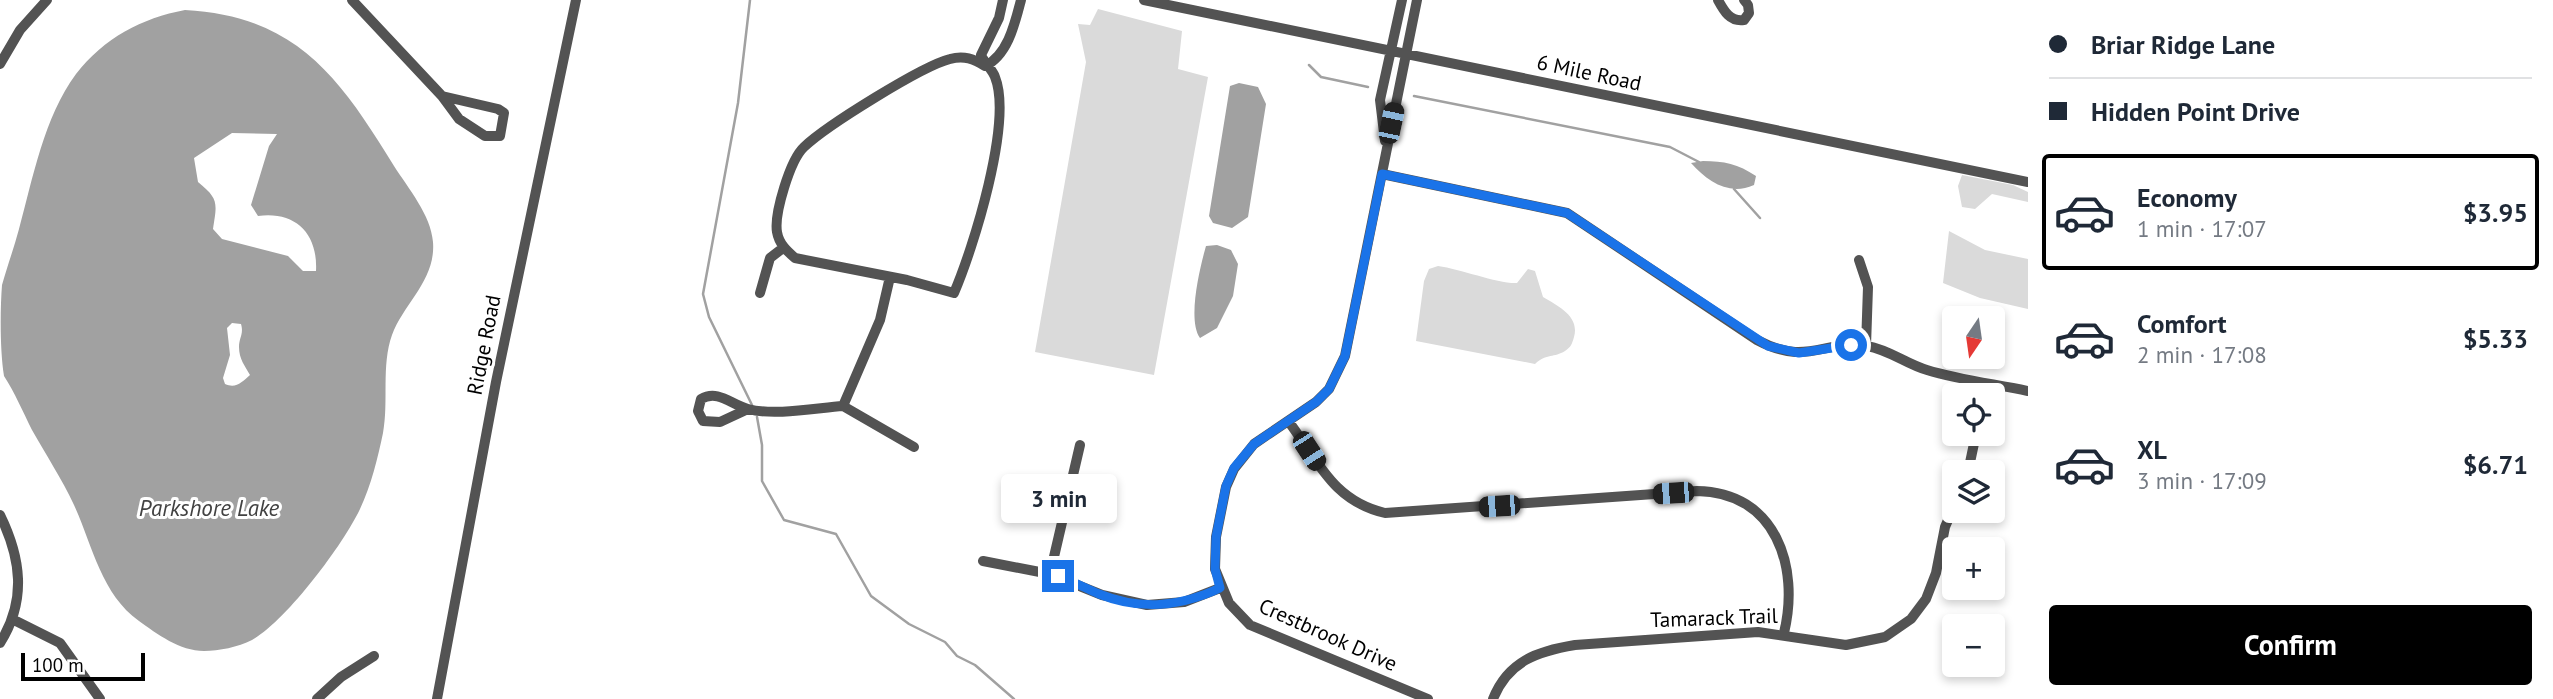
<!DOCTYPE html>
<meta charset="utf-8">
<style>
body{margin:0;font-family:"PT Sans",sans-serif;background:#f6f6f7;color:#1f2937;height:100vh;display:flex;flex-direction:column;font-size:26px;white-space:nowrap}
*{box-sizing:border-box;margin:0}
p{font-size:23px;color:#747a83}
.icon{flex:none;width:38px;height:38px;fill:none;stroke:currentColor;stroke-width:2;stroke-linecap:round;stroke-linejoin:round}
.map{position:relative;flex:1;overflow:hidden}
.details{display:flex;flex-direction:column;background:#fff;width:525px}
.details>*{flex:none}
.banner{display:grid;align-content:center;height:154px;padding:0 21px;background:#fff}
.needle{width:46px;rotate:193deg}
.tools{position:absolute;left:1942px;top:306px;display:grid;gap:14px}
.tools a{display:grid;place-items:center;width:63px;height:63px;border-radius:7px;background:#fff;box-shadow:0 4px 10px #0003;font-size:35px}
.scale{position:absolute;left:21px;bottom:18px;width:124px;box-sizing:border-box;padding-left:7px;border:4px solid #000;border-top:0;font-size:19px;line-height:24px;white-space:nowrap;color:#000;-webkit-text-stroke:5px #fff;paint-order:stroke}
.end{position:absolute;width:32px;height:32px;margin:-16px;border:9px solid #1a73e8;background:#fff;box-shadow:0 0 0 4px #fff}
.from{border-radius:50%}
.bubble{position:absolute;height:49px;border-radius:7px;background:#fff;box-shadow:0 4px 10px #0003;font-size:23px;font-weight:800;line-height:49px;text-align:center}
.car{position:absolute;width:21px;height:42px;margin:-21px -10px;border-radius:9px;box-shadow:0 0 5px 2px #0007;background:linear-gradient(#222 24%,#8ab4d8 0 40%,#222 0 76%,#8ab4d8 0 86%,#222 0)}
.banner b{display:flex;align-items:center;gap:24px;height:66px;font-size:26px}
.banner b+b{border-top:2px solid #e0e1e3}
.banner i{width:18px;height:18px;background:#1f2937}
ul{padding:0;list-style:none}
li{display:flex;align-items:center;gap:21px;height:116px;margin:0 14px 10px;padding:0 7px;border:4px solid transparent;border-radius:7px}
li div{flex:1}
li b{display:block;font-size:26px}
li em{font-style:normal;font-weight:800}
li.active{border-color:#000}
li>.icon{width:63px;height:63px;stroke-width:1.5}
.button{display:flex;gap:14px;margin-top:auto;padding:14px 21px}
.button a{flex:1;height:80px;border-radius:7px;background:#000;color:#fff;font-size:28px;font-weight:800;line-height:80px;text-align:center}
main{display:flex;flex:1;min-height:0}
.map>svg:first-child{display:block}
.green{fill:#dadada}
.water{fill:#a1a1a1;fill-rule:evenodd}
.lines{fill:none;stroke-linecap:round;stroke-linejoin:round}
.stream{stroke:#a1a1a1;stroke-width:2.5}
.minor{stroke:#535353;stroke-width:10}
.route{stroke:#1a73e8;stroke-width:9}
.labels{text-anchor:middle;stroke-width:6;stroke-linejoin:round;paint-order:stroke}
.street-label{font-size:21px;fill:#000;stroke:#fff}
.water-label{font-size:23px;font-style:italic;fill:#424242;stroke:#fff}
</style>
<main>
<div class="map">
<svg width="2028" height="699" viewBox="0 0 2028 699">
<rect width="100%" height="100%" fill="#fff"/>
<!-- green -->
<path class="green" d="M1098,9L1182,31L1178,69L1208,77L1154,375L1035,352L1086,62L1078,24L1090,25Z
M1962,175L2013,185L2028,192V202L1992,194L1975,209L1962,207L1958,186Z
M1949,231L1985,250L2028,259V309L1980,298L1943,283Z
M1438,266C1461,269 1498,284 1517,283L1528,269L1535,271L1543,297C1558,306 1580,316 1574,337C1572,344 1571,347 1565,351C1554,358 1547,353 1535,364L1416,341L1424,281L1429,269Z"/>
<!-- water -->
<path class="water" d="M185,10C297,16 340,78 394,166C408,188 431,215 433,242C436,280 404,303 392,335C381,366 389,401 383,433C378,457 371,486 360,509C343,545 286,621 252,640C238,647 219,651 204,651C180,651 157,634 139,621C101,594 92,544 74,505C62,479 46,455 32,430C23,412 15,393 4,376C0,351 0,311 2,285C7,267 14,248 19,229C33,178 44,117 76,74C104,38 142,18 185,10ZM232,133L277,134L269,146L251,205L258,216C295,211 318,233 316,271H303L288,256L222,239L213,229C217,203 219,199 198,182L194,158ZM232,323L241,324C244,334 239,338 239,347C239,359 245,366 250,375C242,382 236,389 225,384L223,378L230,355L227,328Z
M1239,83L1258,87L1266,104L1248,217L1232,228L1213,223L1209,216L1230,86Z
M1703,161C1724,161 1738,164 1756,176L1754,185C1729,196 1708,182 1691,163Z
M1217,245L1231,250L1238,264L1233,296L1217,328L1200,338C1187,320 1200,267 1206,246Z"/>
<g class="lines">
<!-- stream -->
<path class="stream" d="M750,0L738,103L703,294L709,317L752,405
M1309,65L1321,77L1368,87
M1414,96L1670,147L1699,162
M1734,189L1760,218
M757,417L762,445V481L784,520L836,534L871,596L909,624L945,642L957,656L975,665L1014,699"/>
<!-- minor -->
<path class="minor" d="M352,0L442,96L459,119L485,136H500L504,113L498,109L442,96
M1144,0L2028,182
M1417,0L1345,356L1329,389L1316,402L1254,444L1234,469L1226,487L1216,537L1215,569L1229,603L1250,625L1428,699
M1718,0C1724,11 1730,22 1744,20L1749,13L1748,5L1744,0
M0,64L20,30L47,0
M985,66C974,59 964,55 950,59C922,66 826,126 804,147C790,160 774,214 777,232C779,244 787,251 795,258L907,280L954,293C973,249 1013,122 995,77C992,69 985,64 981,55L999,18L1003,0
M985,66C1008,55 1015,23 1021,0
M1385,141L1380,100L1402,0
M1382,174L1567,213L1757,340C1808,367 1823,339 1867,346C1890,350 1906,364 1927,370C1960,380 1995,384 2028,391
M1859,260L1868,287L1866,346
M760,293L770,258L783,248
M843,406L914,447
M748,409L720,422L703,421L698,411L701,399C718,389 732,405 748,409C774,416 816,408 843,406L880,320L890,277
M1289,422C1318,461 1333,501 1385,513L1697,491C1776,492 1800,567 1784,633
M1968,472L1976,434
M0,515C21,558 27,600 0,643
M983,561L1050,574L1102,595L1147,605L1184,602L1220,588
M1050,574L1080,445
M12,619L60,643L100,699
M317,699L341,677L374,656
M437,699L496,382L576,0
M1493,699C1508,661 1538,651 1575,645L1758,632L1846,645L1885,637L1911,619L1926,599L1936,573L1945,527L1955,504"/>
</g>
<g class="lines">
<!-- route -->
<path class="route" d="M1058,576C1072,581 1085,588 1099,594C1141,611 1180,607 1220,588L1215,569L1216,537L1226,486L1234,468L1254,444L1316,402L1329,389L1345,356L1382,174L1567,213L1768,346L1799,353L1851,345"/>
</g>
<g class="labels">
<!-- street labels -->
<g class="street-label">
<text transform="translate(1589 73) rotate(12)" y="7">6 Mile Road</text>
<text transform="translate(484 345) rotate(-79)" y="7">Ridge Road</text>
<text transform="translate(1714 618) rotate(-2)" y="7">Tamarack Trail</text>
<text transform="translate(1328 635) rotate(24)" y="7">Crestbrook Drive</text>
</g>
<!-- water labels -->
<g class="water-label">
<text x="209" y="516">Parkshore Lake</text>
</g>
</g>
</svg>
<div class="tools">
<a><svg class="needle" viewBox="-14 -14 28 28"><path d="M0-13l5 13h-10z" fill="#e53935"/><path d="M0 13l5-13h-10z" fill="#747a83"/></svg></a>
<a><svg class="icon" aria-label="locate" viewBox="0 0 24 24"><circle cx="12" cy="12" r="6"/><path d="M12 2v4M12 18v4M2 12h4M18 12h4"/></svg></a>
<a><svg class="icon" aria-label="layers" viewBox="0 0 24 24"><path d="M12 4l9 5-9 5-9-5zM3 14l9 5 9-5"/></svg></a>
<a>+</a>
<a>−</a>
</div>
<div class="scale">100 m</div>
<i class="end from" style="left:1851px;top:345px"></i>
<i class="end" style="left:1058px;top:576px"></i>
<div class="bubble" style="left:1001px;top:474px;width:116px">3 min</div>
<i class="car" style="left:1391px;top:123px;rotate:12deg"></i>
<i class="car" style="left:1309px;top:451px;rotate:147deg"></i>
<i class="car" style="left:1673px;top:493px;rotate:266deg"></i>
<i class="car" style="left:1499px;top:506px;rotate:266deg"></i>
</div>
<section class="details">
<div class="banner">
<b><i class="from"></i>Briar Ridge Lane</b>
<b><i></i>Hidden Point Drive</b>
</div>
<ul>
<li class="active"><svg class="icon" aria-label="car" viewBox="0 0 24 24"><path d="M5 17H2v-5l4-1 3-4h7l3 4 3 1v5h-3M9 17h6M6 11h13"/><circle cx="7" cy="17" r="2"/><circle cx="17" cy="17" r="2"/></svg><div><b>Economy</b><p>1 min · 17:07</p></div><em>$3.95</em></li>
<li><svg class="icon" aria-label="car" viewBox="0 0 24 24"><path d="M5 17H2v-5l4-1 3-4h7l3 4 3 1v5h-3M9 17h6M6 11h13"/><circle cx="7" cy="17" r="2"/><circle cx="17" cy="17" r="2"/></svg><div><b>Comfort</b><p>2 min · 17:08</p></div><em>$5.33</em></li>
<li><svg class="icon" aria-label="car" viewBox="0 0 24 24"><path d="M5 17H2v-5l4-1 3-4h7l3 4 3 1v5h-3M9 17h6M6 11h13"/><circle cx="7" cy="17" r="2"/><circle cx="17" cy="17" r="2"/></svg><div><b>XL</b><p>3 min · 17:09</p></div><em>$6.71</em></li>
</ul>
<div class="button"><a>Confirm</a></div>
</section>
</main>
